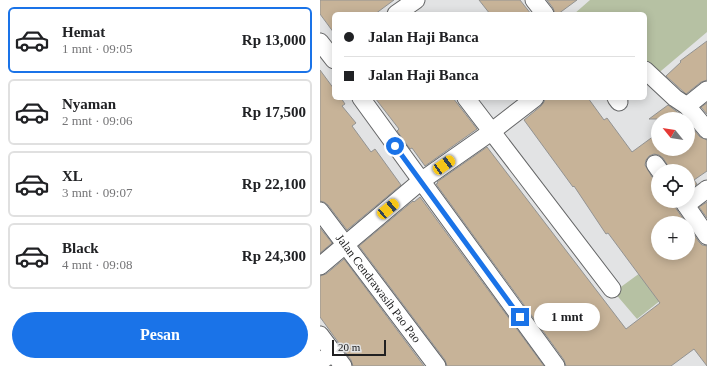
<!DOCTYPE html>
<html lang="id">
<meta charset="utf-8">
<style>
body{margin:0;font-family:Georgia,serif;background:#f2f2f2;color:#202124;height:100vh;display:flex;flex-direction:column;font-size:15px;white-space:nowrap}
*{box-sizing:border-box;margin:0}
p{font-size:13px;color:#757577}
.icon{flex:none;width:22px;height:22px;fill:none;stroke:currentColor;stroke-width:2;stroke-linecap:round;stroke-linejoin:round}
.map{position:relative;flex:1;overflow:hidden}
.side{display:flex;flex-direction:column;background:#fff;width:320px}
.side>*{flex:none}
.guide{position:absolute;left:12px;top:12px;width:315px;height:88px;border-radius:6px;box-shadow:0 2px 10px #0003;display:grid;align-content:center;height:88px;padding:0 12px;background:#fff}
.needle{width:26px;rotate:300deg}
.controls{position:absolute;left:331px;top:112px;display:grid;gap:8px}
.controls a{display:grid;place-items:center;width:44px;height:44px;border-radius:50%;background:#fff;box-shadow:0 2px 10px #0003;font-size:20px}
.scale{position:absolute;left:12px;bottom:10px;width:54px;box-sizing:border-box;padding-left:4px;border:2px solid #202021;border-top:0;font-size:11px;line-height:14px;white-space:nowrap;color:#202021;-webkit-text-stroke:3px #e2e3e4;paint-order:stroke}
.end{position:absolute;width:18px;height:18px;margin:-9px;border:5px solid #1a73e8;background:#fff;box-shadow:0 0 0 2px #fff}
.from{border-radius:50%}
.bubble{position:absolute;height:28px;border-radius:14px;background:#fff;box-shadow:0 2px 10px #0003;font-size:13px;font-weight:700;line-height:28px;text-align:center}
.car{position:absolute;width:12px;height:24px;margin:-12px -6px;border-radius:5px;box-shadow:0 0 3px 1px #0007;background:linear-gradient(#f5c518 24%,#345 0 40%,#f5c518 0 76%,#345 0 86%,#f5c518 0)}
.guide b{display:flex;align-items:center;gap:14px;height:38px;font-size:15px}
.guide b+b{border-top:1px solid #e0e0e0}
.guide i{width:10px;height:10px;background:#202124}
ul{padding:7px 0 0;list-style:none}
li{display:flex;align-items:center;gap:12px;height:66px;margin:0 8px 6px;padding:0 4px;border:2px solid #e0e0e0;border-radius:6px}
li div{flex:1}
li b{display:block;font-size:15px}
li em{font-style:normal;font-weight:700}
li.on{border-color:#1a73e8}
li>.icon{width:36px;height:36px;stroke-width:1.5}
.action{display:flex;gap:8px;margin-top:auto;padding:8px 12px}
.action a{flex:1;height:46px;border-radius:24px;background:#1a73e8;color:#fff;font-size:16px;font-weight:700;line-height:46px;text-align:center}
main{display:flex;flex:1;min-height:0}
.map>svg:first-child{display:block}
.green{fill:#b6c1a3}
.building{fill:#c7b398;stroke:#939392}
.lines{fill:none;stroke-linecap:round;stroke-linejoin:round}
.street-casing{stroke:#656667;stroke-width:19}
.street{stroke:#fff;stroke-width:17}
.route{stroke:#1a73e8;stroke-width:5}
.labels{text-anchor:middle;stroke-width:3.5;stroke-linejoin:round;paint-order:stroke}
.street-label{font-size:12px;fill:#202021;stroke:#e2e3e4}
</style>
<main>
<section class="side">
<ul>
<li class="on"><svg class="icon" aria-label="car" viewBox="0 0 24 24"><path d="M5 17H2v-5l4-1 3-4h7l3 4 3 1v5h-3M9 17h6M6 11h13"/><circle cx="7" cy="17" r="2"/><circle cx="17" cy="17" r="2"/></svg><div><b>Hemat</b><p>1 mnt · 09:05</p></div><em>Rp 13,000</em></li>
<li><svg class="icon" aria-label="car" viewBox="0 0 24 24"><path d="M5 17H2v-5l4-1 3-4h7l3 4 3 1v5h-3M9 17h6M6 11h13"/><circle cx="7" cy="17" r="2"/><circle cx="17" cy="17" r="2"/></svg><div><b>Nyaman</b><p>2 mnt · 09:06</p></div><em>Rp 17,500</em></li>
<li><svg class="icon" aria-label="car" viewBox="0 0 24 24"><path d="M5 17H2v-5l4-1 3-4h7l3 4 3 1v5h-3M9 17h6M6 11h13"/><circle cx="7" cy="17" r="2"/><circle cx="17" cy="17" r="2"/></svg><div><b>XL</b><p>3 mnt · 09:07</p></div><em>Rp 22,100</em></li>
<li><svg class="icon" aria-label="car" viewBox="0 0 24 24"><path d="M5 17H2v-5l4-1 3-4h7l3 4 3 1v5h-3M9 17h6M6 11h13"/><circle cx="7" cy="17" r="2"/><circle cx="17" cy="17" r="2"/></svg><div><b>Black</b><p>4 mnt · 09:08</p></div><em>Rp 24,300</em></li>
</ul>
<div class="action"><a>Pesan</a></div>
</section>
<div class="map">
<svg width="387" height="366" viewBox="0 0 387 366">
<rect width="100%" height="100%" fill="#e2e3e4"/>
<!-- green -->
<path class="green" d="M270,0H387V32L335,76L325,64V14H254Z
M320,273L341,300L317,319L294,292Z"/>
<!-- building -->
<path class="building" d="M0,0H74L55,14H14V33L0,14Z
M159,0H200L211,14H170Z
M227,0H257L238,14H235L233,8Z
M387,41V80L381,82L366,94L346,76L361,62L360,61Z
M0,70L14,89V98H21L25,104L22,106L36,123L32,126L51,152L55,149L81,185L27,230L8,205L4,202L0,201Z
M55,98H133L157,129L105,166L92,148L90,149L77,131L79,129Z
M225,98H268L284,120L287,118L312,152L338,133V149H368V123L380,137L387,140V171L374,180L377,184L368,191V171H350L348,166L343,158L339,155L334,154L329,156L326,160L325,165L332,177L338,181V201H353L355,207L366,223H338V253H368V226L379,242L382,245L387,246V366L374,349L351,366H246L244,360L116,184L118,183L117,182L167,147L306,329L340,303L288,233L286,234L254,186L253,187L204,120L221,106L224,102Z
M387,103V114L381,107Z
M348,105L360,114L365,119H329Z
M100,197L224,366H127L125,360L39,246L93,201L94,202Z
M387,202V218L379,207Z
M0,228L12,243L0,253Z
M24,259L104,366H33L31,360L0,317V276L6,274Z"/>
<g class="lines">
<!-- street casing -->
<g class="street-casing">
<g id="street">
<path d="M214,0L225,14"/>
<path d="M76,14L96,0"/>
<path d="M0,42L14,60"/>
<path d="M325,70L355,98L367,106L387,130"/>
<path d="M41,98L236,366"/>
<path d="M146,98L292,289"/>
<path d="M296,98L299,102"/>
<path d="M367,106L387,90"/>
<path d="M335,164L340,171"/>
<path d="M363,201L387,236"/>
<path d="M366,205L387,189"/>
<path id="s1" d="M0,211L117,366"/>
<path d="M0,266L101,181L171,132L215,98"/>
<path d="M0,335L23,366"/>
<path d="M0,362L13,352"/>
</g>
</g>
<!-- street -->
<use href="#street" class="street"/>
</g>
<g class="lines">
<!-- route -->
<path class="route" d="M75,146L200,317"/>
</g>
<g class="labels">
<!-- street labels -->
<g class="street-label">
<text dy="4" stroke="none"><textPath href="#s1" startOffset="97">Jalan Cendrawasih Pao Pao</textPath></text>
</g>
</g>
</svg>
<div class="controls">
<a><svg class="needle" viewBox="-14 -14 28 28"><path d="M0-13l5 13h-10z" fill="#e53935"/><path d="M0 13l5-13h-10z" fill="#757577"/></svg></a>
<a><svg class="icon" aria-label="locate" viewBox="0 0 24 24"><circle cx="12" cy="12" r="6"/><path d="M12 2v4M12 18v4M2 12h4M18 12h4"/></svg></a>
<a>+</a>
</div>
<div class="scale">20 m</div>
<i class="end from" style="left:75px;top:146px"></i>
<i class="end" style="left:200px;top:317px"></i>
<div class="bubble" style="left:214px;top:303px;width:66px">1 mnt</div>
<i class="car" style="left:124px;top:165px;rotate:55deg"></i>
<i class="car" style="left:68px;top:209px;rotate:50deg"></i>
<div class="guide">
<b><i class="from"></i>Jalan Haji Banca</b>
<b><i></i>Jalan Haji Banca</b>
</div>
</div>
</main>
